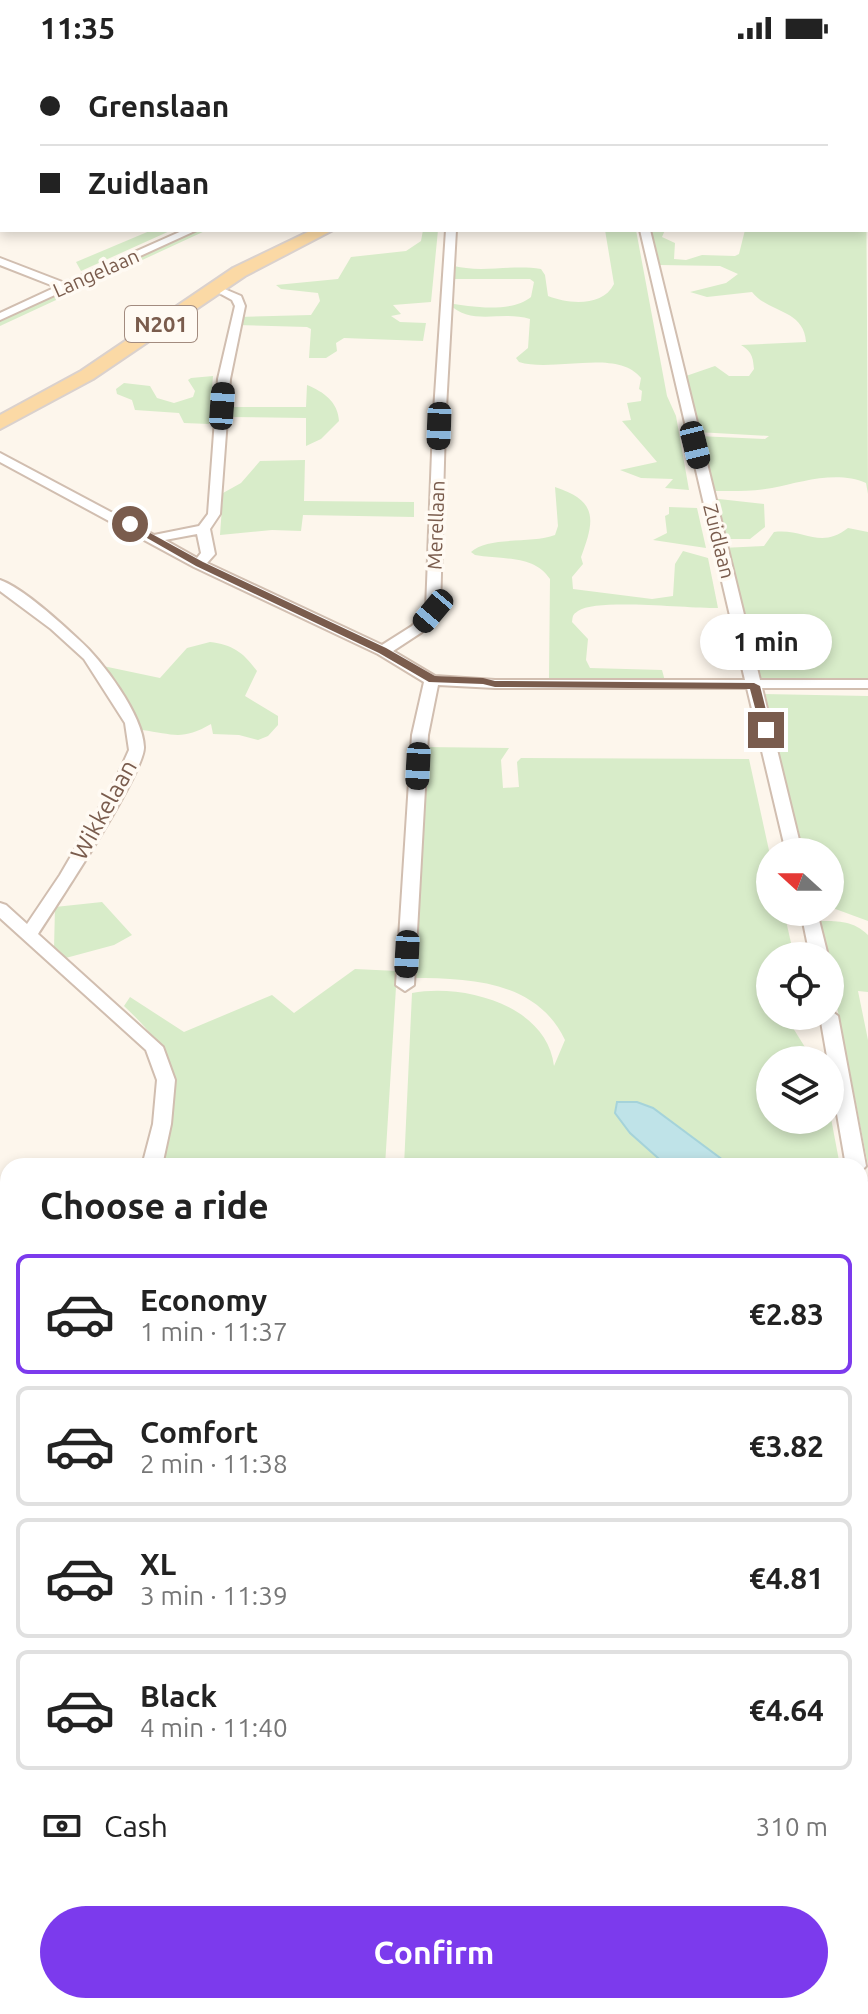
<!DOCTYPE html>
<meta charset="utf-8">
<style>
body{margin:0;font-family:Ubuntu,sans-serif;background:#f6f6f6;color:#222;height:100vh;display:flex;flex-direction:column;font-size:30px;white-space:nowrap}
*{box-sizing:border-box;margin:0}
p{font-size:26px;color:#767676}
.icon{flex:none;width:44px;height:44px;fill:none;stroke:currentColor;stroke-width:2;stroke-linecap:round;stroke-linejoin:round}
.map{position:relative;flex:1;overflow:hidden}
.drawer{position:absolute;left:0px;top:1102px;width:868px;height:856px;display:flex;flex-direction:column;background:#fff;border-radius:24px 24px 0 0;box-shadow:0 4px 12px #0003}
.drawer>*{flex:none}
.banner{position:absolute;left:0px;top:0px;width:868px;height:176px;box-shadow:0 4px 12px #0003;display:grid;align-content:center;height:176px;padding:0 40px;background:#fff}
.needle{width:52px;rotate:291deg}
.tools{position:absolute;left:756px;top:782px;display:grid;gap:16px}
.tools a{display:grid;place-items:center;width:88px;height:88px;border-radius:50%;background:#fff;box-shadow:0 4px 12px #0003;font-size:40px}
.end{position:absolute;width:36px;height:36px;margin:-18px;border:10px solid #7a5c4d;background:#fff;box-shadow:0 0 0 4px #fff}
.from{border-radius:50%}
.bubble{position:absolute;height:56px;border-radius:28px;background:#fff;box-shadow:0 4px 12px #0003;font-size:26px;font-weight:600;line-height:56px;text-align:center}
.car{position:absolute;width:24px;height:48px;margin:-24px -12px;border-radius:10px;box-shadow:0 0 6px 2px #0007;background:linear-gradient(#222 24%,#8ab4d8 0 40%,#222 0 76%,#8ab4d8 0 86%,#222 0)}
.banner b{display:flex;align-items:center;gap:28px;height:76px;font-size:30px}
.banner b+b{border-top:2px solid #e0e0e0}
.banner i{width:20px;height:20px;background:#222}
ul{padding:0;list-style:none}
li{display:flex;align-items:center;gap:24px;height:120px;margin:0 16px 12px;padding:0 24px;border:4px solid #e0e0e0;border-radius:12px}
li div{flex:1}
li b{display:block;font-size:30px}
li em{font-style:normal;font-weight:600}
li.current{border-color:#7c3aed}
li>.icon{width:72px;height:72px;stroke-width:1.5}
h2{padding:0 40px;font-size:36px;line-height:96px}
.pay{display:flex;align-items:center;gap:20px;height:88px;padding:0 40px;font-size:30px}
.pay p{margin-inline-start:auto}
.cta{display:flex;gap:16px;margin-top:auto;padding:16px 40px}
.cta a{flex:1;height:92px;border-radius:48px;background:#7c3aed;color:#fff;font-size:32px;font-weight:600;line-height:92px;text-align:center}
.status{display:flex;justify-content:space-between;align-items:center;height:56px;padding:0 40px;background:#fff;direction:ltr}
.status svg{height:22px;fill:currentColor}
.map>svg:first-child{display:block}
.green{fill:#d8ecc9}
.water{fill:#bfe3e8;stroke:#a5d3da;stroke-width:2}
.lines{fill:none;stroke-linecap:round;stroke-linejoin:round}
.minor-casing{stroke:#d1beb0;stroke-width:4}
.tertiary-casing{stroke:#d1beb0;stroke-width:4}
.primary-casing{stroke:#dad1cd;stroke-width:4}
.minor{fill:#fff;fill-rule:evenodd}
.tertiary{fill:#fff;fill-rule:evenodd}
.primary{fill:#fbd9a5;fill-rule:evenodd}
.route{fill:#7a5c4d}
.labels{text-anchor:middle;stroke-width:7;stroke-linejoin:round;paint-order:stroke}
.far-street-label{font-size:20px;fill:#7a5c4d;stroke:#fffaf3}
.shield{fill:#fffaf3;stroke:#a28b7f;stroke-width:2}
.shield-label{font-size:22px;font-weight:bold;fill:#7a5c4d}
.street-label{font-size:24px;fill:#7a5c4d;stroke:#fffaf3}
</style>
<div class="status"><b>11:35</b><svg viewBox="0 0 49 12"><path d="M0 12V9h3v3zM5 12V6h3v6zM10 12V3h3v9zM15 12V0h3v12zM26 1h20v11H26zM47 4h2v5h-2z"/></svg></div>
<div class="map">
<svg width="868" height="1958" viewBox="0 0 868 1958">
<rect width="100%" height="100%" fill="#fdf6ec"/>
<!-- green -->
<path class="green" d="M866,96L868,438L866,427C837,414 801,426 772,432C751,436 729,435 708,435L698,380L765,383L769,380L697,376L686,320L715,310L729,320H749L754,313C753,301 752,296 741,289L806,286C804,253 768,257 752,236L707,241L690,236L726,227L738,218L720,210L660,209L651,174H665L662,181L675,187L674,203L686,204L702,199L735,200L739,198L745,174H866Z
M152,174H172L81,215L76,206Z
M196,174H207L0,270V264Z
M423,174H438L431,246L393,249L401,258L391,260L400,266L426,267L423,285L344,282L336,287L337,295L326,302H309L311,273L307,271L237,269L238,261L311,259L320,245L318,237L281,233L276,229L338,223L351,201L406,195L421,185Z
M605,174H636L667,340L676,360L689,434L665,432L673,423L641,422L620,414L657,406L622,365L631,364L627,347L641,345L642,335L639,333L641,322C617,292 553,317 519,306L516,302L528,292L530,263C501,254 471,271 448,247C471,251 512,257 531,241L534,226L530,223H449L451,209C480,218 511,208 541,213L545,219L548,240C568,248 603,251 614,228Z
M213,320L209,368L184,367L179,357L135,354L132,344L117,338L116,333L124,327L150,330L157,342L174,347L193,341L195,335L188,324L191,322Z
M307,329C324,336 338,346 339,365L321,383L306,390V362L229,361L230,351H306Z
M305,404L304,445L414,446V461L303,459L301,475L272,474L220,479L223,437L241,427L260,405Z
M555,431C598,445 595,464 581,501L583,508L572,521L573,533L652,543L673,540L675,508L683,495L708,502L718,552C689,553 598,542 578,555C572,559 573,560 572,566L588,583L586,604L590,612L662,614L665,625L549,622L550,523C534,498 500,504 475,499L471,496C487,480 532,488 555,479L558,470Z
M710,442L764,448L765,471L750,483H719Z
M669,451L697,452L706,492L653,484L667,477L665,460L669,458Z
M848,472L868,476V625H784L760,623L736,525L722,492L764,490L774,476C804,472 820,494 848,472Z
M210,586C233,589 243,596 257,615L245,640L278,660V669L268,680L258,684L239,679L213,678L211,668C182,685 173,678 142,674L117,640L103,610L160,622L187,592Z
M763,638L868,640V865L830,851V796H801Z
M425,691L509,692L501,704L503,732L519,731L517,706L521,702L749,703L770,799V856H784L794,900H770V960H791L793,972L813,1004H770V1064H830V1057L840,1110H731L653,1052L637,1046H617L667,1110H404L412,937C463,927 547,949 554,1010L565,984C537,925 470,922 413,922Z
M102,846L132,879L114,889L62,903L54,893L55,851Z
M821,865C839,865 854,865 868,879V936L858,935L868,984V1109L830,915V900H827Z
M355,913L397,915L385,1110H162C175,1028 189,1011 124,950L130,941L184,976L272,939L294,957Z
M860,1222L868,1262V1899L860,1898Z
M8,1814V1950H433L431,1958H0V1867Z
M860,1940H868V1958H658L657,1950H860Z"/>
<!-- water -->
<path class="water" d="M617,1046H637L653,1052L731,1110H667L630,1077L615,1057Z"/>
<g class="lines">
<!-- minor casing -->
<g class="minor-casing">
<path id="minor" d="M819,0H831L832,2H820Z
M2,72V78L0,79V73Z
M0,139H2V145H0Z
M184,174H197L0,264V257L56,231L0,209V202L65,227Z
M446,174H456L445,370L440,555L422,576L393,595L435,620L495,624H745L640,174H650L760,624H868V632H762L802,796H786L747,632H495L438,629L428,679L414,929L405,935L396,929L412,679L424,626L378,598L194,511L0,406V397L154,479L199,470L208,458L218,323L235,250L232,244L210,232L215,229L241,240L245,250L230,323L220,458L210,473L215,498L207,507L382,589L412,570L426,554L433,370ZM197,478L201,497L197,502L165,484Z
M0,524C21,531 61,567 78,583C102,604 143,659 144,691C145,716 57,849 38,878L163,991L175,1024L171,1068L162,1110H142L153,1068L157,1024L146,994L0,862V847L6,849L27,868L60,819L116,723L129,694L125,667L84,603L51,573L0,535Z
M801,856H817L828,900H810Z
M830,954L838,960L866,1110L860,1116V1110H846L820,960H830Z
M860,1122L868,1127V1178L860,1174Z
M8,1748V1814L0,1817V1752Z
M860,1901H868V1927H860Z"/>
</g>
<!-- tertiary casing -->
<g class="tertiary-casing">
<path id="tertiary" d="M866,18H868V25H866Z"/>
</g>
<!-- primary casing -->
<g class="primary-casing">
<path id="primary" d="M856,0H868V5L866,2H854Z
M312,174H333L245,220L93,323L0,373V359L81,315L233,212Z"/>
</g>
<!-- minor -->
<use href="#minor" class="minor"/>
<!-- tertiary -->
<use href="#tertiary" class="tertiary"/>
<!-- primary -->
<use href="#primary" class="primary"/>
</g>
<!-- route -->
<path class="route" d="M130,466L203,506L386,592L435,620L483,622L495,625L754,627L760,630L771,674L766,677L761,674L750,633L495,631L483,628L429,626L379,597L196,510L126,470Z"/>
<g class="labels">
<!-- far-street labels -->
<g class="far-street-label">
<text transform="translate(96 217) rotate(-24)" y="7">Langelaan</text>
<text transform="translate(436 469) rotate(-88)" y="7">Merellaan</text>
<text transform="translate(719 485) rotate(76)" y="7">Zuidlaan</text>
</g>
<!-- shield labels -->
<rect class="shield" x="125" y="250" width="72" height="36" rx="6"/>
<g class="shield-label">
<text x="161" y="276">N201</text>
</g>
<!-- street labels -->
<g class="street-label">
<text transform="translate(104 754) rotate(-61)" y="8">Wikkelaan</text>
</g>
</g>
</svg>
<div class="tools">
<a><svg class="needle" viewBox="-14 -14 28 28"><path d="M0-13l5 13h-10z" fill="#e53935"/><path d="M0 13l5-13h-10z" fill="#767676"/></svg></a>
<a><svg class="icon" aria-label="locate" viewBox="0 0 24 24"><circle cx="12" cy="12" r="6"/><path d="M12 2v4M12 18v4M2 12h4M18 12h4"/></svg></a>
<a><svg class="icon" aria-label="layers" viewBox="0 0 24 24"><path d="M12 4l9 5-9 5-9-5zM3 14l9 5 9-5"/></svg></a>
</div>
<i class="end from" style="left:130px;top:468px"></i>
<i class="end" style="left:766px;top:674px"></i>
<div class="bubble" style="left:700px;top:558px;width:132px">1 min</div>
<i class="car" style="left:222px;top:350px;rotate:4deg"></i>
<i class="car" style="left:439px;top:370px;rotate:182deg"></i>
<i class="car" style="left:695px;top:389px;rotate:166deg"></i>
<i class="car" style="left:433px;top:555px;rotate:220deg"></i>
<i class="car" style="left:418px;top:710px;rotate:183deg"></i>
<i class="car" style="left:407px;top:898px;rotate:183deg"></i>
<div class="banner">
<b><i class="from"></i>Grenslaan</b>
<b><i></i>Zuidlaan</b>
</div>
<section class="drawer">
<h2>Choose a ride</h2>
<ul>
<li class="current"><svg class="icon" aria-label="car" viewBox="0 0 24 24"><path d="M5 17H2v-5l4-1 3-4h7l3 4 3 1v5h-3M9 17h6M6 11h13"/><circle cx="7" cy="17" r="2"/><circle cx="17" cy="17" r="2"/></svg><div><b>Economy</b><p>1 min · 11:37</p></div><em>€2.83</em></li>
<li><svg class="icon" aria-label="car" viewBox="0 0 24 24"><path d="M5 17H2v-5l4-1 3-4h7l3 4 3 1v5h-3M9 17h6M6 11h13"/><circle cx="7" cy="17" r="2"/><circle cx="17" cy="17" r="2"/></svg><div><b>Comfort</b><p>2 min · 11:38</p></div><em>€3.82</em></li>
<li><svg class="icon" aria-label="car" viewBox="0 0 24 24"><path d="M5 17H2v-5l4-1 3-4h7l3 4 3 1v5h-3M9 17h6M6 11h13"/><circle cx="7" cy="17" r="2"/><circle cx="17" cy="17" r="2"/></svg><div><b>XL</b><p>3 min · 11:39</p></div><em>€4.81</em></li>
<li><svg class="icon" aria-label="car" viewBox="0 0 24 24"><path d="M5 17H2v-5l4-1 3-4h7l3 4 3 1v5h-3M9 17h6M6 11h13"/><circle cx="7" cy="17" r="2"/><circle cx="17" cy="17" r="2"/></svg><div><b>Black</b><p>4 min · 11:40</p></div><em>€4.64</em></li>
</ul>
<div class="pay"><svg class="icon" aria-label="cash" viewBox="0 0 24 24"><path d="M3 7h18v10H3z"/><circle cx="12" cy="12" r="2"/></svg>Cash<p>310 m</p></div>
<div class="cta"><a>Confirm</a></div>
</section>
</div>
